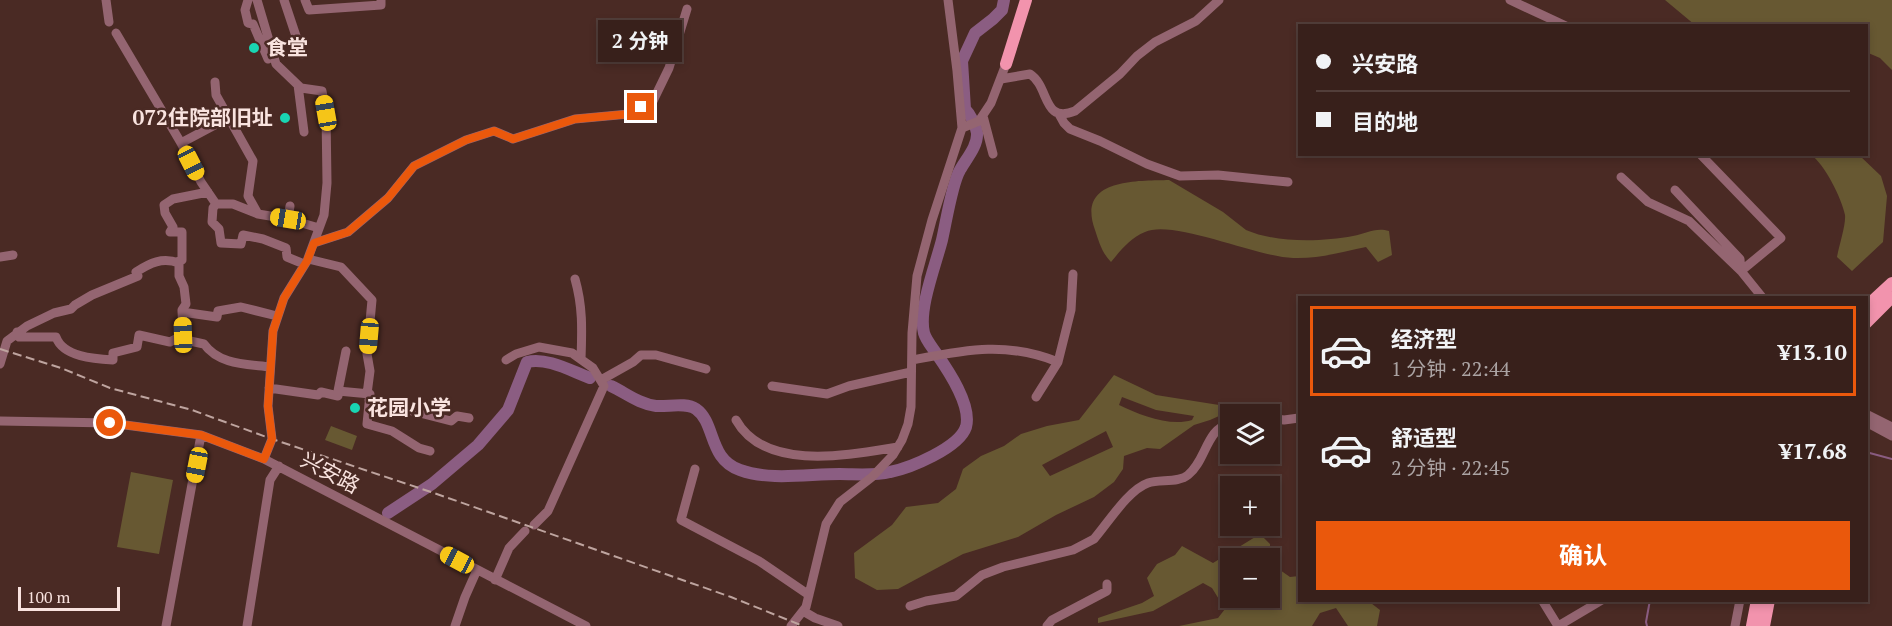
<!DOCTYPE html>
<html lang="zh">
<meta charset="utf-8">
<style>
body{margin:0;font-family:"PT Serif","Noto Sans SC",serif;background:#432d28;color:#f1f3f6;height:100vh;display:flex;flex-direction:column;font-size:22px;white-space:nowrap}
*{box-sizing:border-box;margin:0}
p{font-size:20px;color:#aba3a3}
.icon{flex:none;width:33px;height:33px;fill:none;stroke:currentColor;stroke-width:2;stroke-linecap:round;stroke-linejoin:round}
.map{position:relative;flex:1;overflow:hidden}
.drawer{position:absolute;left:1298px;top:296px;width:570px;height:306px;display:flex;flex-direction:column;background:#38201b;border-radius:0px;box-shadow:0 3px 9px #0003,0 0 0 2px #523e3a}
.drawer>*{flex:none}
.banner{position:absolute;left:1298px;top:24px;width:570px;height:132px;border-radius:0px;box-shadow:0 3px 9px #0003,0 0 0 2px #523e3a;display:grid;align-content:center;height:132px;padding:0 18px;background:#38201b}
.fabs{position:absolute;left:1220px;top:404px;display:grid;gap:12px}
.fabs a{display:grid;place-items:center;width:60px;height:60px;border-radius:0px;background:#38201b;box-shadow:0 3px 9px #0003,0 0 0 2px #523e3a;font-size:30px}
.scale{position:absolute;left:18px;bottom:15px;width:102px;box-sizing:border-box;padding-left:6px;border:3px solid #f9e3df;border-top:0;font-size:16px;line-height:21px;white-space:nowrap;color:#f9e3df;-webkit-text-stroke:4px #4a2a24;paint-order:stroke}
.end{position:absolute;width:27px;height:27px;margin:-14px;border:8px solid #ea580c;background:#fff;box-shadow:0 0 0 3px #fff}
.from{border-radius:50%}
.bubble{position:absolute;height:42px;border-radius:0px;background:#38201b;box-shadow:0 3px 9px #0003,0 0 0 2px #523e3a;font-size:20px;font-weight:700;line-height:42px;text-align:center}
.car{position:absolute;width:18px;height:36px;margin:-18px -9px;border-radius:8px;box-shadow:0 0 4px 2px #0007;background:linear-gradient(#f5c518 24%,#345 0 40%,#f5c518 0 76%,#345 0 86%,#f5c518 0)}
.banner b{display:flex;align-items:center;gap:21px;height:57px;font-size:22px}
.banner b+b{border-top:2px solid #523e3a}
.banner i{width:15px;height:15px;background:#f1f3f6}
ul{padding:10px 0 0;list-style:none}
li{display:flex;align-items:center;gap:18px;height:90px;margin:0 12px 9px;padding:0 6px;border:3px solid transparent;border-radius:0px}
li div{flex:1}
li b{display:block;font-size:22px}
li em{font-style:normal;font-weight:700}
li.active{border-color:#ea580c}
li>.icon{width:54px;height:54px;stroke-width:1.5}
.cta{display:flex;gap:12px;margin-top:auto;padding:12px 18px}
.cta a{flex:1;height:69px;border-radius:0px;background:#ea580c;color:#fff;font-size:24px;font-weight:700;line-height:69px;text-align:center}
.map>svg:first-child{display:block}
.green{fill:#675832;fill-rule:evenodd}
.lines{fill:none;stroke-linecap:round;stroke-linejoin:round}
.stream{stroke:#8b5d82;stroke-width:2}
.river{stroke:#8b5d82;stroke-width:12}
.minor{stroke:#946571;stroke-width:9}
.major{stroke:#f293ad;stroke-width:12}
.rail{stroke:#bea49f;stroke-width:2;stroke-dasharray:9 4.5;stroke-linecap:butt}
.route{stroke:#ea580c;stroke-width:8}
.poi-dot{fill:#19d5b2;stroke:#4a2a24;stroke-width:2}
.labels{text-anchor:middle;stroke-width:5;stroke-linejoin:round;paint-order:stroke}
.poi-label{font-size:21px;font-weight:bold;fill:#f9e3df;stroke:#4a2a24;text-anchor:start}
.street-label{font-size:21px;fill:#f9e3df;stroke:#4a2a24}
</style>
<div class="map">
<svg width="1892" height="626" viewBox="0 0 1892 626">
<rect width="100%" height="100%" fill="#4a2a24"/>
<!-- green -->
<path class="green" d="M1665,0H1892V70L1880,58L1866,52V26L1695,25Z
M1811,155H1859L1881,176L1887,196L1883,242L1852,271L1837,257C1839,246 1846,225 1845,215C1842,199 1824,163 1811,155Z
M1169,180L1223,212L1246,230C1276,243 1321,242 1353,236C1366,234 1375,227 1389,231L1392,255L1378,262L1366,247C1342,252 1318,259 1293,258C1256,257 1173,219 1145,232C1130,238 1121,250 1111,262C1102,253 1099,242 1095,230C1076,178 1137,181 1169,180Z
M1114,375L1156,395L1219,405V416L1210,420L1194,425L1160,449L1147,448L1124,456L1123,469L1114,482L1094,497L1056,515L1018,537L963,554L898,589L877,590L855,578L854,553L892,525L906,507L938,503L956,489L963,469L981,456L1004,446L1021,434L1047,426L1079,420ZM1122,397L1156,410L1194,416L1192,420C1170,427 1140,415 1119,405ZM1106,431L1113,447L1050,476L1042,465Z
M331,426L357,436L352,450L325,440Z
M131,472L173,480L159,554L117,547Z
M1260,534L1270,544V563L1290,577L1299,576V600H1367L1380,610L1377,626H1348L1336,608L1320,613L1312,626H1179L1218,618L1225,609L1212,588L1203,583L1153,611L1098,623V618L1142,603L1154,596L1147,578L1157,564L1175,555L1182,546L1213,563ZM1230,558H1269V597H1230Z"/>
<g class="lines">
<!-- stream -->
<path class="stream" d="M1866,452L1892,459
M1647,626L1646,622L1650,600"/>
<!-- river -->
<path class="river" d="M611,386C626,393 639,404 656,406C668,407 686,402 696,409C716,423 708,459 740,470C770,481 808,474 840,474C856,474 874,476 890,472C910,468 959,448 966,427C972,405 948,370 936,353C932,347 926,340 924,333C918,309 936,264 942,240C946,223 952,183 960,170C966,159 978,146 977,133C976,125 970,114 965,109L962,61L975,33L993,19L1002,10L1004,0
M388,513L432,484L478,445L508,410L527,362C547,357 571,371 590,378"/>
<!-- minor -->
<path class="minor" d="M106,0L109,22
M248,0L245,10L248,23L253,24L268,59
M257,0L276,64L301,88L322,91L326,113L327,183L324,215L307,261L284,298L273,331L268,406L272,439L264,459
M284,0L302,54
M305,0L309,10L381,5V0
M1510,0L1566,26
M116,33L181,143
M1001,79L1030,74C1050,87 1042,124 1075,111L1120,74L1137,56L1155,42L1196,21L1219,0
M215,82L216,95L253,161L248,196L258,214
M298,85L304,132
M253,113L230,112L226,119L181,143L201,182L216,204H233L258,214L288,219L319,228
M1059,114L1064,123L1070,129L1100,141L1147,164L1180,176L1218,175L1288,182
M983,116L993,154
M962,128L979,121L991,103L1006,64
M1700,154L1781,238L1741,271
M1621,177L1648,202L1689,221L1741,271L1762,297
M1675,190L1740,259L1741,271
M216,204L213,208L212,222L219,229L221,243L241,244L243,235L263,239L286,248L287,257L304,264
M288,219L290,206
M314,243L348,232L388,198L414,166L466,140L494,131L513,139L575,119L629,114L653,101L669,68L687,9
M0,257L13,255
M308,259L341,267L372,300L367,354L370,371L367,394
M177,262L182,260V232H170L173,227L165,213L164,205L173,199L208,192
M575,279C583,307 582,330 581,359
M182,312L217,317L218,311L241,307L277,316
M17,332L19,337H56C63,357 95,359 113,360V353L137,347L139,335L170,342L183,335
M506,360L516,354L539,347L572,353L593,368L604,386L548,511L534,525
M912,360C965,350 1006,341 1058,362
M0,364L7,341L27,326L54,313L71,309L75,305L92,295L138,276L136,272C150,263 162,257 179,263V276L184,287L186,304L182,310L183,335L190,341L204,344C219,365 247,364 270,367
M601,380L633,362L641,355H656L706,369
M772,386L827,394L849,386L911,372
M269,388L318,395L321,392L338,396V391L370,394L367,424L392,431L419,448L430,451
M338,391L346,351
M1036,397L1058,362L1071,310L1073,274
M369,400L451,421L457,416L469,418
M1866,414L1892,427
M1269,418L1284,420L1299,418
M736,420C765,472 849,455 898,447
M0,421L110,423L201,435L264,459L586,626
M1866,422L1892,436
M695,469L681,520L759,561L809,595
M495,580L509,548L525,531
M1542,600L1558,626L1602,600
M910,606L926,601L956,596L982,575L1003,567L1073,550L1094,539C1108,523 1128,490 1148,483C1159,479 1179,483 1188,475C1206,461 1206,429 1230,423
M803,611L815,618L838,626
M166,626L201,435
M247,626L270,480L279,466
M455,626L465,597L477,570
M791,626L806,607L826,524L840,502L872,477L893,455L902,440L908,424L911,407L912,333L917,276L932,220L962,128L957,71L948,0
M1047,626L1052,620L1107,591V584
M1735,626L1740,600"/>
<!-- major -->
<path class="major" d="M1006,64L1026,0
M1866,307L1892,283
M1866,323L1892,297
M1752,626L1757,600
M1764,626L1769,600"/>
<!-- rail -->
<path class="rail" d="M0,349L61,368L110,388L192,410L272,439L434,493L731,597L803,626"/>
</g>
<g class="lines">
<!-- route -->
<path class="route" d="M110,423L201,435L264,459L272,439L268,406L273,331L284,298L307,261L314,243L348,232L388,198L414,166L466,140L494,131L513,139L575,119L629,114L641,107"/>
</g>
<!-- markers -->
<g class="poi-dot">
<circle cx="254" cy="48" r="6"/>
<circle cx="285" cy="118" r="6"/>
<circle cx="355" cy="408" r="6"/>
</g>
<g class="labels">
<!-- poi labels -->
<g class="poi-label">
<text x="266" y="55">食堂</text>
<text x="273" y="125" text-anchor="end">072住院部旧址</text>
<text x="367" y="415">花园小学</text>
</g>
<!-- street labels -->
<g class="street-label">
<text transform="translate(330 473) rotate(28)" y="7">兴安路</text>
</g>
</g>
</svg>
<div class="fabs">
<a><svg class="icon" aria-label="layers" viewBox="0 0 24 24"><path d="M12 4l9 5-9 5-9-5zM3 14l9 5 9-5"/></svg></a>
<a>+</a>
<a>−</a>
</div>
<div class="scale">100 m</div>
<i class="end from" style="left:110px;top:423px"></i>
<i class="end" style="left:641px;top:107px"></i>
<div class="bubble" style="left:598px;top:20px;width:84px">2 分钟</div>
<i class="car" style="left:326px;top:113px;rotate:350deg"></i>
<i class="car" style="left:191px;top:163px;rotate:153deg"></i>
<i class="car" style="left:288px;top:219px;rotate:280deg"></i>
<i class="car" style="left:183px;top:335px;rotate:358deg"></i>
<i class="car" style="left:369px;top:336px;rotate:185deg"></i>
<i class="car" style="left:197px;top:465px;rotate:191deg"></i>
<i class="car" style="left:457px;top:560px;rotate:298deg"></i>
<div class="banner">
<b><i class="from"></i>兴安路</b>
<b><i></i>目的地</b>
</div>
<section class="drawer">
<ul>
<li class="active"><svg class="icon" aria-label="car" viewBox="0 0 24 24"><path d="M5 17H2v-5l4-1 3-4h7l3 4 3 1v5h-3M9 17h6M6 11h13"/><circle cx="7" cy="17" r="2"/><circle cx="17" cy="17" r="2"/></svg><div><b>经济型</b><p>1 分钟 · 22:44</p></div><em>¥13.10</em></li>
<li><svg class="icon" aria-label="car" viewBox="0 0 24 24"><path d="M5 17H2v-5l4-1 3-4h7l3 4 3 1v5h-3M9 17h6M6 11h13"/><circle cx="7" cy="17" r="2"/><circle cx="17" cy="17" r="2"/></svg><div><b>舒适型</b><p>2 分钟 · 22:45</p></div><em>¥17.68</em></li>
</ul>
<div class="cta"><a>确认</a></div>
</section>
</div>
